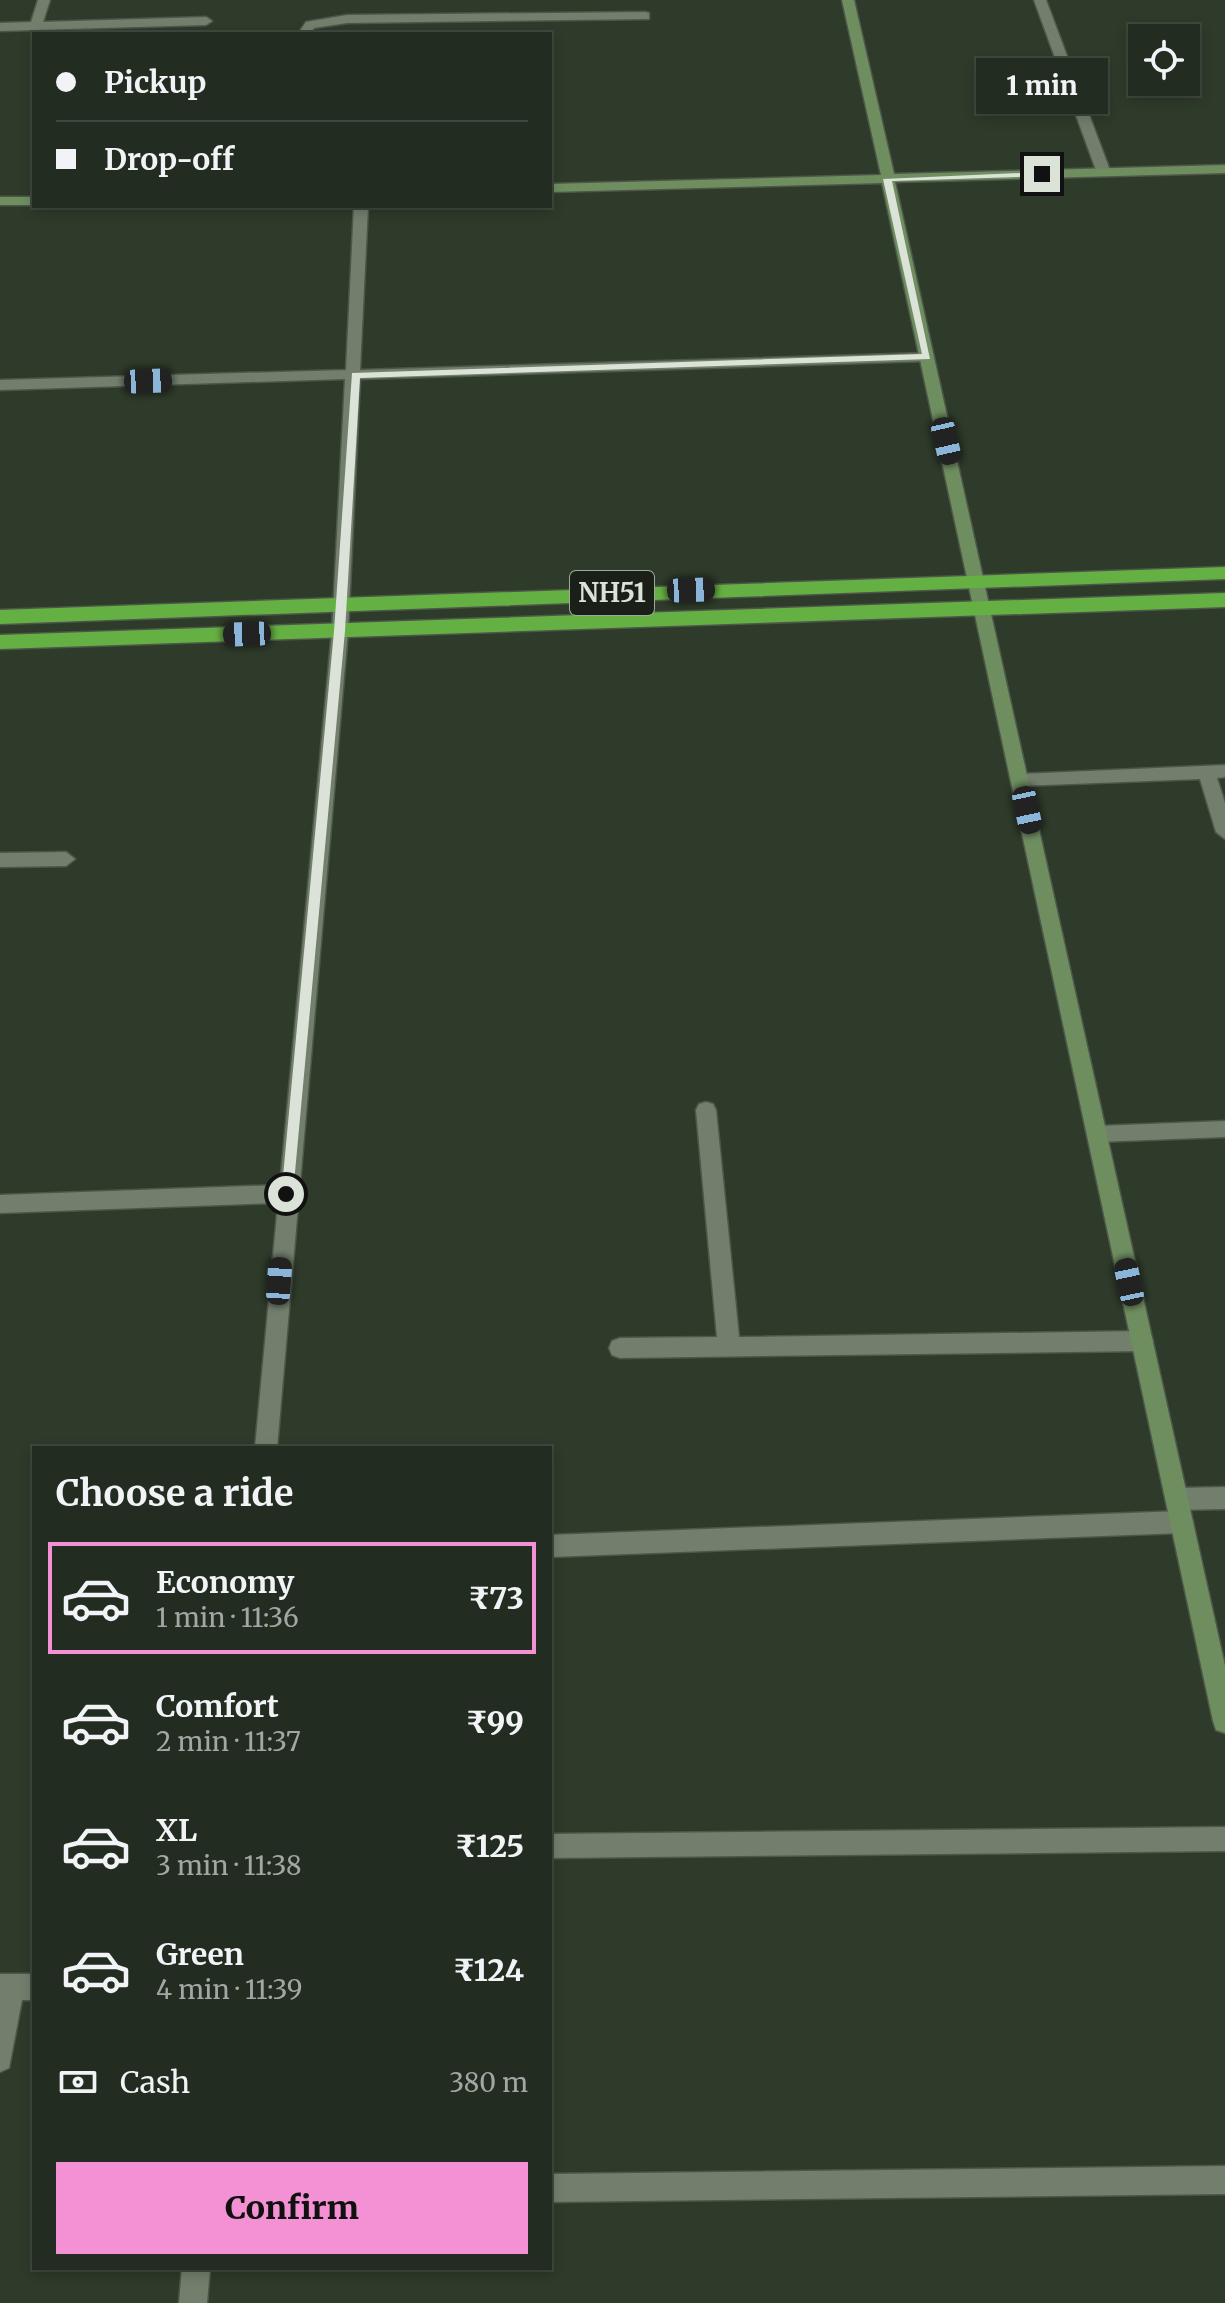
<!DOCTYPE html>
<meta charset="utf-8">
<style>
body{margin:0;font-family:Merriweather,serif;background:#2e382d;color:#f1f3f6;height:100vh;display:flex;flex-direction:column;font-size:30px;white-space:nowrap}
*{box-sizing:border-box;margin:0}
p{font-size:26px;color:#a2a7a5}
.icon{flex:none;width:44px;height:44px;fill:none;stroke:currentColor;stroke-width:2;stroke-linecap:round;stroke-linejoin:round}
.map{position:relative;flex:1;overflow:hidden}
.drawer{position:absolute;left:32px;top:1446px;width:520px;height:824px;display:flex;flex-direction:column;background:#222c20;border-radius:0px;box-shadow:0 4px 12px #0003,0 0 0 2px #3f483e}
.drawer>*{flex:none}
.top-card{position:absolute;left:32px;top:32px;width:520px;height:176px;border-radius:0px;box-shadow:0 4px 12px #0003,0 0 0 2px #3f483e;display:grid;align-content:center;height:176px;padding:0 24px;background:#222c20}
.controls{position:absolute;left:1128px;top:24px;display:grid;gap:16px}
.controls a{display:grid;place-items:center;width:72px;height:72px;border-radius:0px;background:#222c20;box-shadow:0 4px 12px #0003,0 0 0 2px #3f483e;font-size:40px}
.end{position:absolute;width:36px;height:36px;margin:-18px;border:10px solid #dbe2d8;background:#111;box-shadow:0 0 0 4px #111}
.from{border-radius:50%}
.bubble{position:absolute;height:56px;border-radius:0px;background:#222c20;box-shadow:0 4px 12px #0003,0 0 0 2px #3f483e;font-size:26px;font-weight:800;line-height:56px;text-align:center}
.car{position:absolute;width:24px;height:48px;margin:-24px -12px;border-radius:10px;box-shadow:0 0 6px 2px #0007;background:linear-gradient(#222 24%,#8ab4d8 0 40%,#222 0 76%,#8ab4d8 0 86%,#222 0)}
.top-card b{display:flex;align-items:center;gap:28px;height:76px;font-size:30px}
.top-card b+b{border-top:2px solid #3f483e}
.top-card i{width:20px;height:20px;background:#f1f3f6}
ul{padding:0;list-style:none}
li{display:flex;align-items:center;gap:24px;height:112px;margin:0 16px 12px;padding:0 8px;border:4px solid transparent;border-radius:0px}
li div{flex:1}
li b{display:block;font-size:30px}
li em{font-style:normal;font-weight:800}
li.selected{border-color:#f491d4}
li>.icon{width:72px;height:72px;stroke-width:1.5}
h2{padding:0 24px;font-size:36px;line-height:96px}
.pay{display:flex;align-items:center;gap:20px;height:88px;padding:0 24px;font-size:30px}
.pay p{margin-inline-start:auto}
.action{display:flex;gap:16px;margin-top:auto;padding:16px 24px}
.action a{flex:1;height:92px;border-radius:0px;background:#f491d4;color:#111;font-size:32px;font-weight:800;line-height:92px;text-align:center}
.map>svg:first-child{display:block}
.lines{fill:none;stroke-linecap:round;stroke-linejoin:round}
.street-casing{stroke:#4d5749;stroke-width:3}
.secondary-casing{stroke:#4d5749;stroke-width:3}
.highway-casing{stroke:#4d5749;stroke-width:3}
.street{fill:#727f6d;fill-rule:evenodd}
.secondary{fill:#6e8e60;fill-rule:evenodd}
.highway{fill:#65b043;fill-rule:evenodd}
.route{fill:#dbe2d8}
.labels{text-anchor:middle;stroke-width:6;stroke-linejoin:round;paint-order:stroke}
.shield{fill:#1a1f18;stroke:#a1a89e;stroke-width:2}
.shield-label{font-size:26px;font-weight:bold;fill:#dbe2d8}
</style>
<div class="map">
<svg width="1225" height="2303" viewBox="0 0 1225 2303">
<rect width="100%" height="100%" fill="#2e3a2a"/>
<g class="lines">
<!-- street casing -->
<g class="street-casing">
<path id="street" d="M38,0H50L43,22L206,17L212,21L206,25L0,31V23L31,22Z
M1034,0H1046L1111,173L1109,176L1097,173Z
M645,12L649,13V19L347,23L314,28L310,34H298L306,22L347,15Z
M354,206H368L360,370L927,353L934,357L927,361L360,379L348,631L277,1448H255L278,1203L0,1213V1195L280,1185L332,631L345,379L0,390V380L346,370Z
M1225,765V777L1217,778L1225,803V839L1216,832L1200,779L1020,786L1011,780L1020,774Z
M66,852L75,859L66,866L0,867V853Z
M706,1102L713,1104L716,1110L739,1337L1142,1331L1150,1334L1153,1341L1150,1348L1142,1351L620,1358L612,1355L609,1348L612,1341L620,1338L717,1337L696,1110L699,1104Z
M1225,1121V1137L1097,1142L1090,1140L1087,1134L1090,1128L1097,1126Z
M1225,1487V1509L1177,1510L1169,1507L1166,1499L1169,1491L1177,1488Z
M1182,1511L1190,1514L1193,1522L1190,1530L1182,1533L550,1557V1535Z
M1225,1827V1851L550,1858V1834Z
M0,1974H34V2000H22L9,2068L0,2072Z
M1225,2166V2194L550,2202V2174Z
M182,2268H210L207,2303H179Z"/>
</g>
<!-- secondary casing -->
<g class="secondary-casing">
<path id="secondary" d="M842,0H854L894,174L1225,165V173L895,182L1225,1666V1733L1216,1730L1213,1721L882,183L550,192V184L881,175Z
M0,197H34V205H0Z"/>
</g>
<!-- highway casing -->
<g class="highway-casing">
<path id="highway" d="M1225,567V579L0,624V610Z
M1225,593V607L0,649V635Z"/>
</g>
<!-- street -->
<use href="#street" class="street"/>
<!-- secondary -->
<use href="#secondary" class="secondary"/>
<!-- highway -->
<use href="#highway" class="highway"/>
</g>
<!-- route -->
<path class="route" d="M1042,172L1045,176L892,181L930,359L360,378L345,631L293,1194L291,1198H281L334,631L352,373L922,354L883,179Z"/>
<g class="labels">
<!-- shield labels -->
<rect class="shield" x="570" y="571" width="84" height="44" rx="6"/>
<g class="shield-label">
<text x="612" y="602">NH51</text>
</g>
</g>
</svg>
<div class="controls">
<a><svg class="icon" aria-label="locate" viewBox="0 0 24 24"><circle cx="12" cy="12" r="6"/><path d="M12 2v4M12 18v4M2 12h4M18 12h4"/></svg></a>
</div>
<i class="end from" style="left:286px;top:1194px"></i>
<i class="end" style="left:1042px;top:174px"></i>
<div class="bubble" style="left:976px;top:58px;width:132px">1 min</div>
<i class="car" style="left:148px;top:381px;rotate:88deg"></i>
<i class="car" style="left:946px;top:441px;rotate:167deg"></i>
<i class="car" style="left:691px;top:590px;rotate:88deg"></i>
<i class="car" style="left:247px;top:634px;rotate:268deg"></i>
<i class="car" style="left:1027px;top:810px;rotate:168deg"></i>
<i class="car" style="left:279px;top:1281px;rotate:4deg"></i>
<i class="car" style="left:1129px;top:1282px;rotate:348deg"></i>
<div class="top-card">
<b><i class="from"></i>Pickup</b>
<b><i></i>Drop-off</b>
</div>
<section class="drawer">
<h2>Choose a ride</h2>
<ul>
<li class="selected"><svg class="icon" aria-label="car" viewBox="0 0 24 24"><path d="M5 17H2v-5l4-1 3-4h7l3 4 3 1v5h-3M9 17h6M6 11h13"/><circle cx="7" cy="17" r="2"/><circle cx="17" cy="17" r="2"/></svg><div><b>Economy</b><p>1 min · 11:36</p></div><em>₹73</em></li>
<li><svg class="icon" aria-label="car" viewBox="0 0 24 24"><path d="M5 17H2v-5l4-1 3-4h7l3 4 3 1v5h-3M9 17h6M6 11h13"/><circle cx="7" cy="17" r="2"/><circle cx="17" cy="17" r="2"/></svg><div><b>Comfort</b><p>2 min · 11:37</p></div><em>₹99</em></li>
<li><svg class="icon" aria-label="car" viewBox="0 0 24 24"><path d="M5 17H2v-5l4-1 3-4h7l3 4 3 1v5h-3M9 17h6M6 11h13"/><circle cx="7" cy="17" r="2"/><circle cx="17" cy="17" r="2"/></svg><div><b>XL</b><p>3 min · 11:38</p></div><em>₹125</em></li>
<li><svg class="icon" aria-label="car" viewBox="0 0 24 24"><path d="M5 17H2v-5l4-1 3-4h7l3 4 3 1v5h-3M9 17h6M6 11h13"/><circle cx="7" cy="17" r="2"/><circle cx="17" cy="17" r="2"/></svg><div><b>Green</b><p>4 min · 11:39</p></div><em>₹124</em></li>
</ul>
<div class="pay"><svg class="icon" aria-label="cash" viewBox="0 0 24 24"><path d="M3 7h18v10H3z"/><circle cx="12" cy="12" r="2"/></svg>Cash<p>380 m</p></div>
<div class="action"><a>Confirm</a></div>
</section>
</div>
